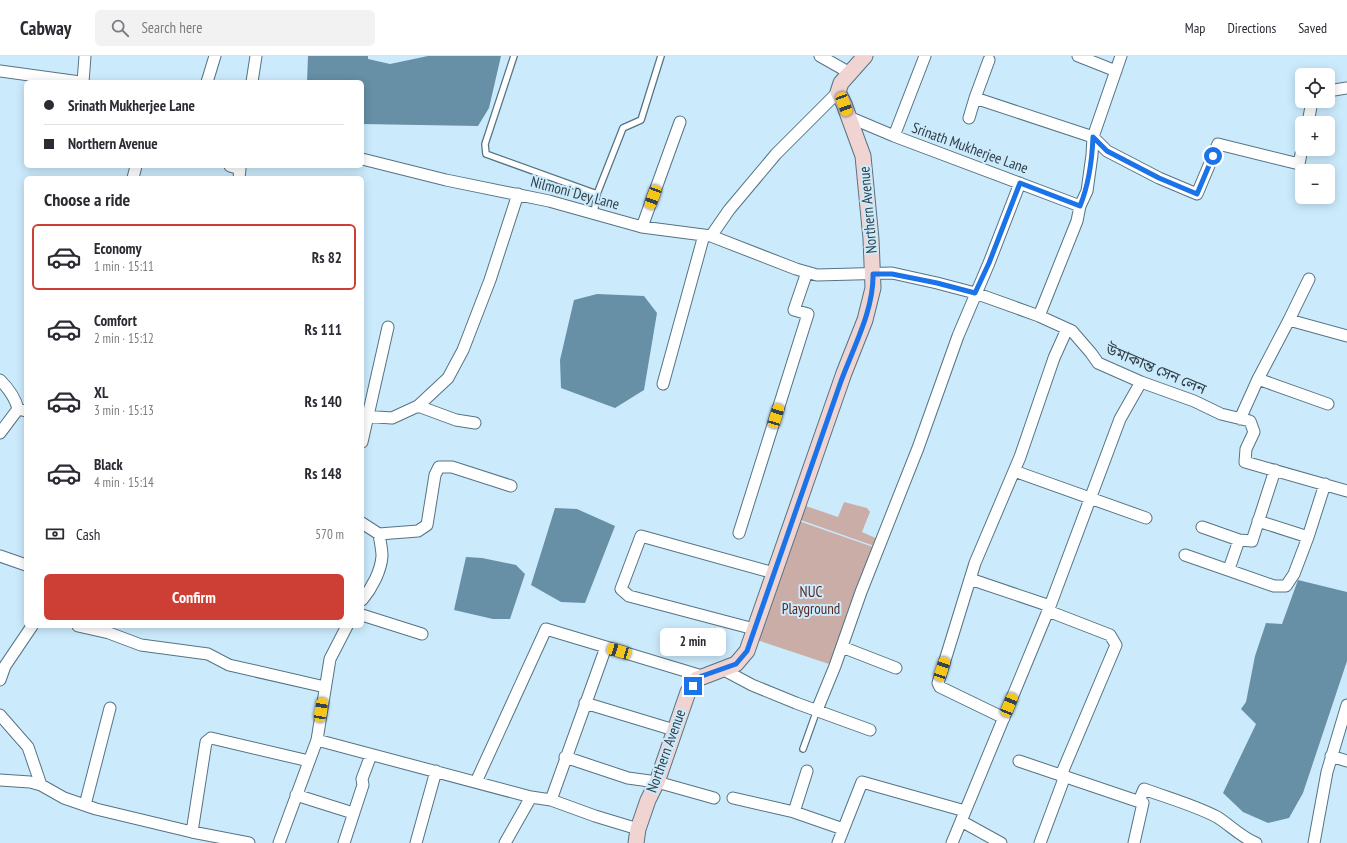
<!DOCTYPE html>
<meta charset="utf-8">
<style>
body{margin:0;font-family:"PT Sans Narrow","Noto Sans Bengali",sans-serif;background:#f2f2f3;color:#2b2b33;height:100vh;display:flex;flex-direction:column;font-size:15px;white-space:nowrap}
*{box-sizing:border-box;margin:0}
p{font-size:13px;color:#7c7c81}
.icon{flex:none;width:22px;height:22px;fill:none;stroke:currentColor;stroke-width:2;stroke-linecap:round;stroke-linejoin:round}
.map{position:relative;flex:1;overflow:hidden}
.drawer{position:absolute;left:24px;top:120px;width:340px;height:452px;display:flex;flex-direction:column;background:#fff;border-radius:6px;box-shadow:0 2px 10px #0003}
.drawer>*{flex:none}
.hud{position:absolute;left:24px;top:24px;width:340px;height:88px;border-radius:6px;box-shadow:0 2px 10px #0003;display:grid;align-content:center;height:88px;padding:0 20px;background:#fff}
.tools{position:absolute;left:1295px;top:12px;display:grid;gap:8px}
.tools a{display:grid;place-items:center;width:40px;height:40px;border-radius:6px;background:#fff;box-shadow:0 2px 10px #0003;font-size:20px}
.end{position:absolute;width:18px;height:18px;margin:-9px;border:5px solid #1a73e8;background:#fff;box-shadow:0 0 0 2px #fff}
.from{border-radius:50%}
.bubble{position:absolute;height:28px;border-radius:6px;background:#fff;box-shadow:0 2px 10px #0003;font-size:13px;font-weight:600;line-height:28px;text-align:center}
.car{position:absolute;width:12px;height:24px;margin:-12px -6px;border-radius:5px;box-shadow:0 0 3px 1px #0007;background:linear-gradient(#f5c518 24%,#345 0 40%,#f5c518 0 76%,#345 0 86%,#f5c518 0)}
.hud b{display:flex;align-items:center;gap:14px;height:38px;font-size:15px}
.hud b+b{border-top:1px solid #e1e1e2}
.hud i{width:10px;height:10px;background:#2b2b33}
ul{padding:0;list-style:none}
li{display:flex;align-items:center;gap:12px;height:66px;margin:0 8px 6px;padding:0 12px;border:2px solid transparent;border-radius:6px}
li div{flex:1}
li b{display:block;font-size:15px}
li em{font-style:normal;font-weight:600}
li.active{border-color:#cd3f34}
li>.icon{width:36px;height:36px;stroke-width:1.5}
h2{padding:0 20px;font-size:18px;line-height:48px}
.pay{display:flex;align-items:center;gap:10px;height:44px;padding:0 20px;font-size:15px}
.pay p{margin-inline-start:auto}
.primary-button{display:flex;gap:8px;margin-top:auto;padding:8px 20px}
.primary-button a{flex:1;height:46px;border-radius:6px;background:#cd3f34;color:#fff;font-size:16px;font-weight:600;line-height:46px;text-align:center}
header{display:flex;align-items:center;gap:24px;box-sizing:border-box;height:56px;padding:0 20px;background:#fff;border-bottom:1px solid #e1e1e2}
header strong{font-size:19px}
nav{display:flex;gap:22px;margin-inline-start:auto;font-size:14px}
.search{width:280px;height:36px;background:#f2f2f3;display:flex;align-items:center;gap:10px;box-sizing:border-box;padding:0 14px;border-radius:6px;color:#7c7c81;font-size:15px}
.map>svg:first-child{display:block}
.green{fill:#cbada8}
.water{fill:#678fa5}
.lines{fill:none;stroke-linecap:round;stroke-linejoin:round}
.lane-casing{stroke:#567383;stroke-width:8}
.street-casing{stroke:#567383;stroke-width:13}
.secondary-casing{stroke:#567383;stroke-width:17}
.lane{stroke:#fff;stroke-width:5.5}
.street{stroke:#fff;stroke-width:11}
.secondary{stroke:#efd4d1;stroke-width:15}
.route{stroke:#1a73e8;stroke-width:5}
.labels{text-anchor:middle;stroke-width:4;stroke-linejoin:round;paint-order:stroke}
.street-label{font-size:15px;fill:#323f46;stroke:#cbebfd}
.park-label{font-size:15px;fill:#5f2720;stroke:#cbebfd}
</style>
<header>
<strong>Cabway</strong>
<div class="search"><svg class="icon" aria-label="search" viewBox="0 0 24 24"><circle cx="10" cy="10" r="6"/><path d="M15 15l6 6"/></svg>Search here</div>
<nav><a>Map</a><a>Directions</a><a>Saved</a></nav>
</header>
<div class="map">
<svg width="1347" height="787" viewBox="0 0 1347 787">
<rect width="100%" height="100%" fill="#cbebfd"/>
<!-- green -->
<path class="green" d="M844,446L867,452L870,456L862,476L880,484L877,491L795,462L803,449L838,461Z
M793,463L876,492L835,610L751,582Z"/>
<!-- water -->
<path class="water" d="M308,0H368V3L390,8L428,0H501L489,52L478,70L362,68V26H307Z
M597,238L644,240L657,257L644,334L615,352L561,332L560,304L574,244Z
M555,452L577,453L615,470L585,547L561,546L531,529Z
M466,501L482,502L516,509L525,518L510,563H493L454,554Z
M1298,524L1347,536V605L1303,737L1289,762L1268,767L1243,756L1223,737L1256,668L1241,653L1246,646L1255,600L1266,567L1282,568Z"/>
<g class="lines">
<!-- lane casing -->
<g class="lane-casing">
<path id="lane" d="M514,0L485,88L486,98L597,138
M594,158L597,138L623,72L641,64L661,0
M803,693L817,654"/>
</g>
<!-- street casing -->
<g class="street-casing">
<path id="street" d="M820,0L850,17
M1078,0L1116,15
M1121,0L1093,81L1107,95L1159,122L1197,138L1218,88L1299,108L1302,93
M0,15L80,26
M83,26L85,0
M207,26L215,0
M252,26L256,0
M1328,35L1347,32
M975,42L1093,81L1092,99L1087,135L1080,150L1077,165L1039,260
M849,61L894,80L1080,150
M969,62L975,42L989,4
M1308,67L1312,45
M894,80L925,0
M362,103L446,124L549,145L642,171L711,180L796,213L817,219L892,217L937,227L975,237L1039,260L1072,275L1091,297L1098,307L1141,326L1194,345L1221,358L1250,365L1254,376L1246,393L1245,406L1347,435
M230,110L240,113L239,122
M133,122L136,110
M642,171L680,66
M711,180L729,154L776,98L838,36
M1289,264L1309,223
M1258,323L1328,348
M0,324C9,333 15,341 18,353
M663,328L704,179
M418,350L456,364L475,367
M362,360L392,362L418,350L448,322L463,294L490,224L518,138
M1240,363L1258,323L1289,264L1347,280
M0,377L18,353L26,355
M362,386L388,271
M1014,415L1146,462
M1258,465L1308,481L1325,428
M362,467L379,478C380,485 382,493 382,500C381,515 372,532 362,544
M1202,471L1239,484L1252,485L1275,414
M739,477L808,258L794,254L807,216
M379,478L418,475L427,469L435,419L439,411H452L511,430
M1185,499L1274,530H1286L1294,518L1308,481
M0,500L26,509
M1229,513L1239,484
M970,523L1050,550
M1048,555L1110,579L1116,589L1061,719
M362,559L422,578
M78,570L109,577L141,589L208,598L229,609L325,631
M754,573L629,540L621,533L641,480L774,517
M842,591L896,612
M722,613L752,629L796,647L870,674
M0,624L5,610L32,570
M585,647L674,674
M817,654L835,610L861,536L918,392L958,280L989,207L1020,127
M0,659L28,691L41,729L64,742L96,753L192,776L249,787
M1004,662L940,631L938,627L975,507L1020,401L1054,302L1067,273
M317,684L531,741
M1331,700L1347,705
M565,701L628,722L657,726L714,742
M1019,705L1143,747L1134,787
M0,724L30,726L41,729
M476,726L546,573L606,591
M296,739L353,757
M733,742L794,756L843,773
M551,744L606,591L702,620
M1139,745L1144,733C1168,742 1194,749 1217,761C1230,769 1241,781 1256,787
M85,749L110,652
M794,756L807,715
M961,765L1001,787
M192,776L206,686L211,682L309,705
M279,787L317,684L330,603L347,570
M344,787L363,729L362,723L371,699
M416,787L436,715
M505,787L531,741L551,744L595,760L638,773
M838,787L862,726L965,755
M952,787L1050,550L1120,363L1141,326
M1040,787L1065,720
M1314,787L1327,716L1347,649"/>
</g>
<!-- secondary casing -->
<g class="secondary-casing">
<path id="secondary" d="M636,787L638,773L648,744L657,726L688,636L697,623L736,608L747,595L844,317L865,264L873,232L871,183L863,100L844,48L838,36L841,27L865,0"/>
</g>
<!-- lane -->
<use href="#lane" class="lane"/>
<!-- street -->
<use href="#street" class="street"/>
<!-- secondary -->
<use href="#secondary" class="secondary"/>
</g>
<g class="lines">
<!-- route -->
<path class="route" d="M693,630L697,623L702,620L736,608L747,595C778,506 809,417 840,328C852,294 874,255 873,218H892L937,227L975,237L989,207L1020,127L1080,150C1089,128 1092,105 1093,81L1107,95L1159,122L1197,138L1213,100"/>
</g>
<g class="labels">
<!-- street labels -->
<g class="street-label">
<text transform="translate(970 92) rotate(20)" y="5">Srinath Mukherjee Lane</text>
<text transform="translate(575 137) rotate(15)" y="5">Nilmoni Dey Lane</text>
<text transform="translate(868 154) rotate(-95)" y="5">Northern Avenue</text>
<text transform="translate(1156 313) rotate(23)" y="5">উমাকান্ত সেন লেন</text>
<text transform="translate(666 695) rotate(-70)" y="5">Northern Avenue</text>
</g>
<!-- park labels -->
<g class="park-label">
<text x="811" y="541">NUC<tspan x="811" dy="17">Playground</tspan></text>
</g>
</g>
</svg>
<div class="tools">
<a><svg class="icon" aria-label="locate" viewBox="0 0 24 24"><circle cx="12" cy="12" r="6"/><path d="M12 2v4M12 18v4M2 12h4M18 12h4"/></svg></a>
<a>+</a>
<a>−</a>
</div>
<i class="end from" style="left:1213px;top:100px"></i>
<i class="end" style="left:693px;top:630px"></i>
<div class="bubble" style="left:660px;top:572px;width:66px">2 min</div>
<i class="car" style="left:844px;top:48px;rotate:160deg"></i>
<i class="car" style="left:653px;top:141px;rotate:200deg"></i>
<i class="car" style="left:776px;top:360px;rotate:17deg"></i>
<i class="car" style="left:619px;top:595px;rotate:287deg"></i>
<i class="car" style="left:942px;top:613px;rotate:18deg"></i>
<i class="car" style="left:1009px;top:649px;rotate:22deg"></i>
<i class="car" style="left:321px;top:654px;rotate:9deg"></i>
<div class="hud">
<b><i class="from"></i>Srinath Mukherjee Lane</b>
<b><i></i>Northern Avenue</b>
</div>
<section class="drawer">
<h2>Choose a ride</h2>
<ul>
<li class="active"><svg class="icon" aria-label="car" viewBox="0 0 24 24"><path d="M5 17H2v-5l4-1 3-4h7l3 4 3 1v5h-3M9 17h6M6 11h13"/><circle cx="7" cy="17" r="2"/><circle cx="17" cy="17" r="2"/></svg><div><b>Economy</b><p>1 min · 15:11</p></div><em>Rs 82</em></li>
<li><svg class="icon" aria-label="car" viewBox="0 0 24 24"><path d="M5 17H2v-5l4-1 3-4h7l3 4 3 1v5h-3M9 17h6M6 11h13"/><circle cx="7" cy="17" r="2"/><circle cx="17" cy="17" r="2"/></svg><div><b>Comfort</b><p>2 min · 15:12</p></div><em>Rs 111</em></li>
<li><svg class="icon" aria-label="car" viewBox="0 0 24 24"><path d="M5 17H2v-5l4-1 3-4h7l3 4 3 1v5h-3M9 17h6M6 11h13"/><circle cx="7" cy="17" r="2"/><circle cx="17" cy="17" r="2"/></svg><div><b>XL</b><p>3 min · 15:13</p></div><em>Rs 140</em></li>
<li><svg class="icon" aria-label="car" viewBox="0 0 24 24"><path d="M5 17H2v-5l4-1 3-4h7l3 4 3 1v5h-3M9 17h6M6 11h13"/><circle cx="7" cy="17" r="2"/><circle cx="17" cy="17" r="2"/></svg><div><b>Black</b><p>4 min · 15:14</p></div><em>Rs 148</em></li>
</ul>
<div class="pay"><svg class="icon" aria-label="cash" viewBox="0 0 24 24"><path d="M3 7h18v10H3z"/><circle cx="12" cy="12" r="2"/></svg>Cash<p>570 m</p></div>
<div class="primary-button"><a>Confirm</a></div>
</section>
</div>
